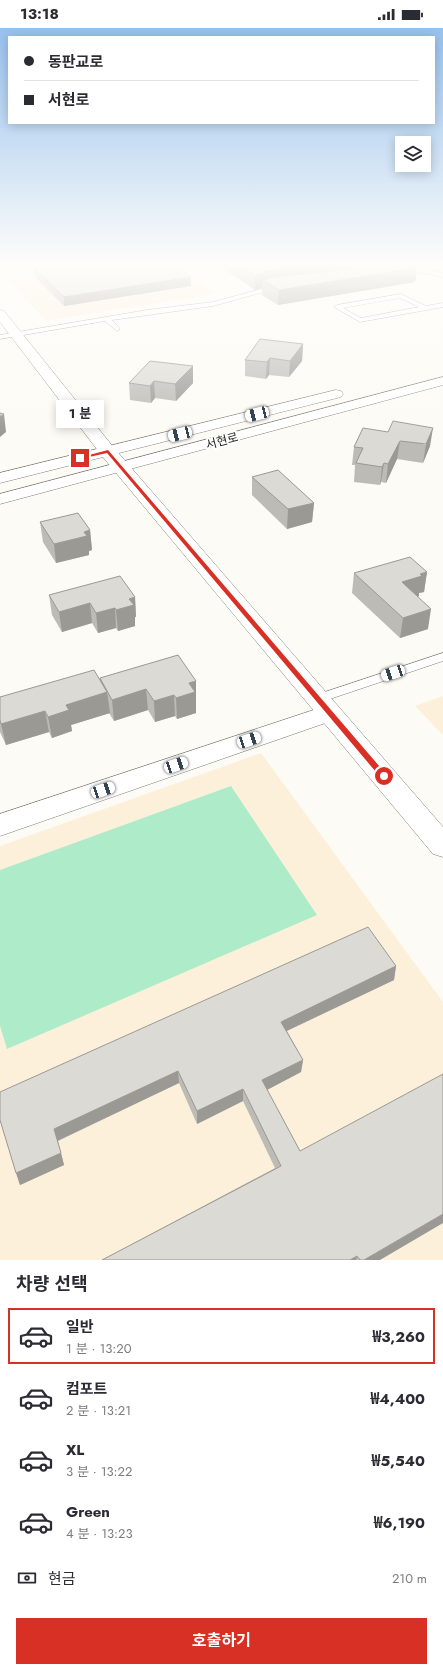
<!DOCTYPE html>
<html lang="ko">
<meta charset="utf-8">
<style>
body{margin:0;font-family:Jost,"Noto Sans KR",sans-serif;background:#f2f2f3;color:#2b2b33;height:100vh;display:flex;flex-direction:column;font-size:15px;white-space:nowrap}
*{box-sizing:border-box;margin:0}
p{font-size:13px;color:#7c7c81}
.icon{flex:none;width:22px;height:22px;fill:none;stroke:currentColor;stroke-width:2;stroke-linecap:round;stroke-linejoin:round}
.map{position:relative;height:1232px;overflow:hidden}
.details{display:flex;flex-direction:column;background:#fff;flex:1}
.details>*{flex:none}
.top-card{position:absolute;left:8px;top:8px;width:427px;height:88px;border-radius:0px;box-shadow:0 2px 10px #0003;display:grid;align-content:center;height:88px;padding:0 16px;background:#fff}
.buttons{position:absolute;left:395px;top:108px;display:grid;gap:8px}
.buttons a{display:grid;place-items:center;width:36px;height:36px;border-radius:0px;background:#fff;box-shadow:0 2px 10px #0003;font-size:20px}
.end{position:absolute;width:18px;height:18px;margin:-9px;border:5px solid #d93025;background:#fff;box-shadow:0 0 0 2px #fff}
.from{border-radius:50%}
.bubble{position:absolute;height:28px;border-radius:0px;background:#fff;box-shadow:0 2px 10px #0003;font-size:13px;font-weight:700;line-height:28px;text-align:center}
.car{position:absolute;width:12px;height:24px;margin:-12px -6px;border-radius:5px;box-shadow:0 0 3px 1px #0007;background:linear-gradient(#fff 24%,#345 0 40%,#fff 0 76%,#345 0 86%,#fff 0)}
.top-card b{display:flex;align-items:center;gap:14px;height:38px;font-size:15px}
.top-card b+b{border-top:1px solid #e1e1e2}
.top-card i{width:10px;height:10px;background:#2b2b33}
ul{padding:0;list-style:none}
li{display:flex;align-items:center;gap:12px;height:56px;margin:0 8px 6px;padding:0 8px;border:2px solid transparent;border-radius:0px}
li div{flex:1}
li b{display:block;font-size:15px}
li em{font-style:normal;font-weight:700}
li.active{border-color:#d93025}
li>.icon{width:36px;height:36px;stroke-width:1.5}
h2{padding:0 16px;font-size:18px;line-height:48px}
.pay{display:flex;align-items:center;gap:10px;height:44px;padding:0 16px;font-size:15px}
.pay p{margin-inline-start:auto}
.primary-button{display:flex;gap:8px;margin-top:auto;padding:8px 16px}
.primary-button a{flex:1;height:46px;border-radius:0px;background:#d93025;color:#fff;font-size:16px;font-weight:700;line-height:46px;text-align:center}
.status{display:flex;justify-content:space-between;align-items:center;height:28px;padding:0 20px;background:#fff;direction:ltr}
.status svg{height:11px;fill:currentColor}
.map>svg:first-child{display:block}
.education{fill:#fcf0db}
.green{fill:#aeecc9}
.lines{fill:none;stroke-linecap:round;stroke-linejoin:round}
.service-casing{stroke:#7e7c77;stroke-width:1}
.minor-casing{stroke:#7e7c77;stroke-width:1}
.secondary-casing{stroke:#7e7c77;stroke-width:1}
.primary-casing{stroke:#7e7c77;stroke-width:1}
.service{fill:#fff;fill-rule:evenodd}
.minor{fill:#fff;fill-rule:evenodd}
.secondary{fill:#fff;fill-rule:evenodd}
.primary{fill:#fff;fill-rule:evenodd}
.wall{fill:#bdbbb6}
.shaded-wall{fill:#9a9994}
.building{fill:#dcdad4;stroke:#9a9994}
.route{fill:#d93025}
.labels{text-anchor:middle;stroke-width:4;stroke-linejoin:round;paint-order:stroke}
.far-street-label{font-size:12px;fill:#1d1c1a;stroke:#fff}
</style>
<div class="status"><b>13:18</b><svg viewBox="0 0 49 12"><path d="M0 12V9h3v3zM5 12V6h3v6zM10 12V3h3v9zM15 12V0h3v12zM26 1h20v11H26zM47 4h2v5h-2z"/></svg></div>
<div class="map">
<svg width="443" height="1232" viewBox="0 0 443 1232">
<rect width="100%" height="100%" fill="#fdfbf5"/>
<!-- education -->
<path class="education" d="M0,235H173L213,264L207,267L46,293L0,242Z
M443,668V707L415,678Z
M261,725L443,974V1232H0V818Z"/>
<!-- green -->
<path class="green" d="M231,758L317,887L7,1021L0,998V842Z"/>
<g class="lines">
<!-- service casing -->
<g class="service-casing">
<path id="service" d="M439,235H443V238Z
M402,237L443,245V249L400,240L399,239Z
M276,257L279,259L278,260L213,278L112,292L120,301L117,303L105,293L0,311V307L147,282L213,274Z
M401,266L426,278L443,275V279L360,294L334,279L337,277ZM400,270L419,279L361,290L343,280Z
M443,625V633L321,674H313L311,671L313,668Z"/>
</g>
<!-- minor casing -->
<g class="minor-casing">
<path id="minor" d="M329,677L337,679L341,685L337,691L0,808V786Z"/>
</g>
<!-- secondary casing -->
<g class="secondary-casing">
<path id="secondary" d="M0,282L4,283L114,420L443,799V829L433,826L102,428L0,294Z"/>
</g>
<!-- primary casing -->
<g class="primary-casing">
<path id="primary" d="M443,349V357L0,476V466Z
M336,362L341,363L343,366L341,369L0,455V445Z"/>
</g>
<!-- service -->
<use href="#service" class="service"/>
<!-- minor -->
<use href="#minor" class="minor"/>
<!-- secondary -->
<use href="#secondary" class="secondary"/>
<!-- primary -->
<use href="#primary" class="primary"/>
</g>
<!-- wall -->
<path class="wall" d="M215,235H407L417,240L415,254L278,277L262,267V260L255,262Z
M34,240L191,249V258L64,278L35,249Z
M303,316L302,333L289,349L269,347L266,351L245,348V332Z
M193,338V355L176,373L155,370L151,375L130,372L129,355Z
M363,400L430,418L423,435L397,431L386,455L381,454L380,457L354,454L355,437H352L354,419Z
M252,449L314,475L312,494L287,501L252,467Z
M40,494L90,502L92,522L89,523V527L56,535L43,514Z
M427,544L424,564L419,565V568L418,569L428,601L400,610L352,565L354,545Z
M49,567L135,569L136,589H135V598L118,603L116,600L98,605L92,595L62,604L52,587Z
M178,627L196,674V685L177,691L175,688L155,694L148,682L114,693L109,685H110L71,697L72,703L52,710L49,704L6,717L0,704V669L100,651Z
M396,938L394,952L287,1003L303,1032L301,1044L267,1062L300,1123L380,1232H102L275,1140L243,1073L197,1096L179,1055L58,1113L64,1137L20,1157L0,1092Z"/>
<!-- shaded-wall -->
<path class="shaded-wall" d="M334,235H381L271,257L263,252L262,260L255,262V247L274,242Z
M417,240L415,254L278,277L279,262Z
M191,249V258L64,278V269Z
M303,316L302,333L289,349L290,333Z
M270,330L269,347L266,351L267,334Z
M193,338V355L176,373L175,356Z
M154,353L155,370L151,375L150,358Z
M4,386L6,404L0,409V389Z
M433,400L430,418L423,435L426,416Z
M400,413L397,431L386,455L388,436Z
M384,435L381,454L380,457L382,439Z
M314,475L312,494L287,501L288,481Z
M90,502L92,522L89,523V527L56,535L54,516L84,504Z
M427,544L424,564L419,565V568L399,574L402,554L420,546Z
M135,569L136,589H135V598L118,603L116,582L129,571Z
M90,575L92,595L62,604L59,584Z
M115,580L116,600L98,605L96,585Z
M431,581L428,601L400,610L403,590Z
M196,653V685L177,691L176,670L189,655Z
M146,661L148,682L114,693L112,672Z
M107,664L110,685L71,697L72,703L52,710L48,689L66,677Z
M174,667L175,688L155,694L154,673Z
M45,683L49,704L6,717L1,696Z
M396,938L394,952L280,1006L281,994Z
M303,1032L301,1044L261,1065L262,1052Z
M178,1043L179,1055L57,1113L54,1101Z
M243,1061V1073L197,1096V1083Z
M61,1125L64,1137L20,1157L16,1145Z
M443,1186V1195L380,1232H364Z
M357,1228L356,1232H350Z"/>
<!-- building -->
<path class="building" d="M68,235H172L191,249L64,269L34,240Z
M236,235H334L274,242L255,247Z
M368,235H407L417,240L279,262L263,252L275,249L333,243L362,237Z
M260,311L303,316L290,333L270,330L267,334L245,332Z
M150,333L193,338L175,356L154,353L150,358L129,355Z
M0,385L4,386L0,389Z
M393,393L433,400L426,416L400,413L388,436L384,435L382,439L356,435L363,420L354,419L363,400L388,404Z
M278,442L314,475L288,481L252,449Z
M78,485L90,502L84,504L87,508L54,516L40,494Z
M410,529L427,544L420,546L422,548L402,554L431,581L403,590L354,545Z
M120,548L135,569L129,571L134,577L116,582L115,580L96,585L90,575L59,584L49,567Z
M178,627L196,653L189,655L195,664L176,670L174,667L154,673L146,661L112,672L100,650Z
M94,642L107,664L66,677L69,682L48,689L45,683L1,696L0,692V669Z
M368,899L396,938L281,994L303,1032L262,1052L300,1123L443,1046V1186L364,1232H360L357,1228L350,1232H102L281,1138L243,1061L197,1083L178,1043L54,1101L61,1125L16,1145L0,1092V1064Z"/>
<!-- sky -->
<linearGradient id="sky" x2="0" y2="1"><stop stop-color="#97c1ee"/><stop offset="0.58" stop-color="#fefdfa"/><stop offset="1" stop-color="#fefdfa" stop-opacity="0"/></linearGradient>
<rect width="443" height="408" fill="url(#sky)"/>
<!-- route -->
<path class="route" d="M108,422L386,746V750H381L107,425L80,431L78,430Z"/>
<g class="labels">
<!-- far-street labels -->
<g class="far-street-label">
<text transform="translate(222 413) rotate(-15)" y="4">서현로</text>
</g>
</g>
</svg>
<div class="buttons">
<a><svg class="icon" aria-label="layers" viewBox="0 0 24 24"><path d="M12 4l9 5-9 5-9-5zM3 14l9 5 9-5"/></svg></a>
</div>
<i class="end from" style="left:384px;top:748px"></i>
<i class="end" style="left:80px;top:430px"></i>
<div class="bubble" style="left:56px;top:372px;width:48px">1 분</div>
<i class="car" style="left:257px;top:386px;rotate:256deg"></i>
<i class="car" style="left:180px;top:406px;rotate:256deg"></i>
<i class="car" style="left:393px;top:645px;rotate:252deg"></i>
<i class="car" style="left:249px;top:712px;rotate:71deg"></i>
<i class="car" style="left:176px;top:737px;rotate:71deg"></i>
<i class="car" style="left:103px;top:762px;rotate:71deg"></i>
<div class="top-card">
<b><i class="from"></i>동판교로</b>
<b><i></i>서현로</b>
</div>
</div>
<section class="details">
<h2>차량 선택</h2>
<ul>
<li class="active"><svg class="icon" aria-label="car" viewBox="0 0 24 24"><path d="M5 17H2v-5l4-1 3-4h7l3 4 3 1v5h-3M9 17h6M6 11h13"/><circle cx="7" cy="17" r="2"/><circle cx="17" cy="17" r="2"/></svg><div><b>일반</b><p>1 분 · 13:20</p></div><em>₩3,260</em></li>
<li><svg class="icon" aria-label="car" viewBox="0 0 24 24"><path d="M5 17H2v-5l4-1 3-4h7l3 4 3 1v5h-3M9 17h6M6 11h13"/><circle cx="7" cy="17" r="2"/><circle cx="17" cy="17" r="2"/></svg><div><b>컴포트</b><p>2 분 · 13:21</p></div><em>₩4,400</em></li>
<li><svg class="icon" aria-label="car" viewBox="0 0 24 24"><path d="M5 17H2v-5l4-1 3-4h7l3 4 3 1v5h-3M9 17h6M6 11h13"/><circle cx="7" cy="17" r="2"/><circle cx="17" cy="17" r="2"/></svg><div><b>XL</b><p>3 분 · 13:22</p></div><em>₩5,540</em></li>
<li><svg class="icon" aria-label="car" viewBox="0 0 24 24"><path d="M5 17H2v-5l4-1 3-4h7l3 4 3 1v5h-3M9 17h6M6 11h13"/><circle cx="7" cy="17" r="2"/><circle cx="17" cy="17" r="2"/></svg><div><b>Green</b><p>4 분 · 13:23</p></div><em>₩6,190</em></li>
</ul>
<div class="pay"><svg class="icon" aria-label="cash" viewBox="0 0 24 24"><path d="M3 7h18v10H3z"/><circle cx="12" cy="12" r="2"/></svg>현금<p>210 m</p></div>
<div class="primary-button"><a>호출하기</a></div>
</section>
